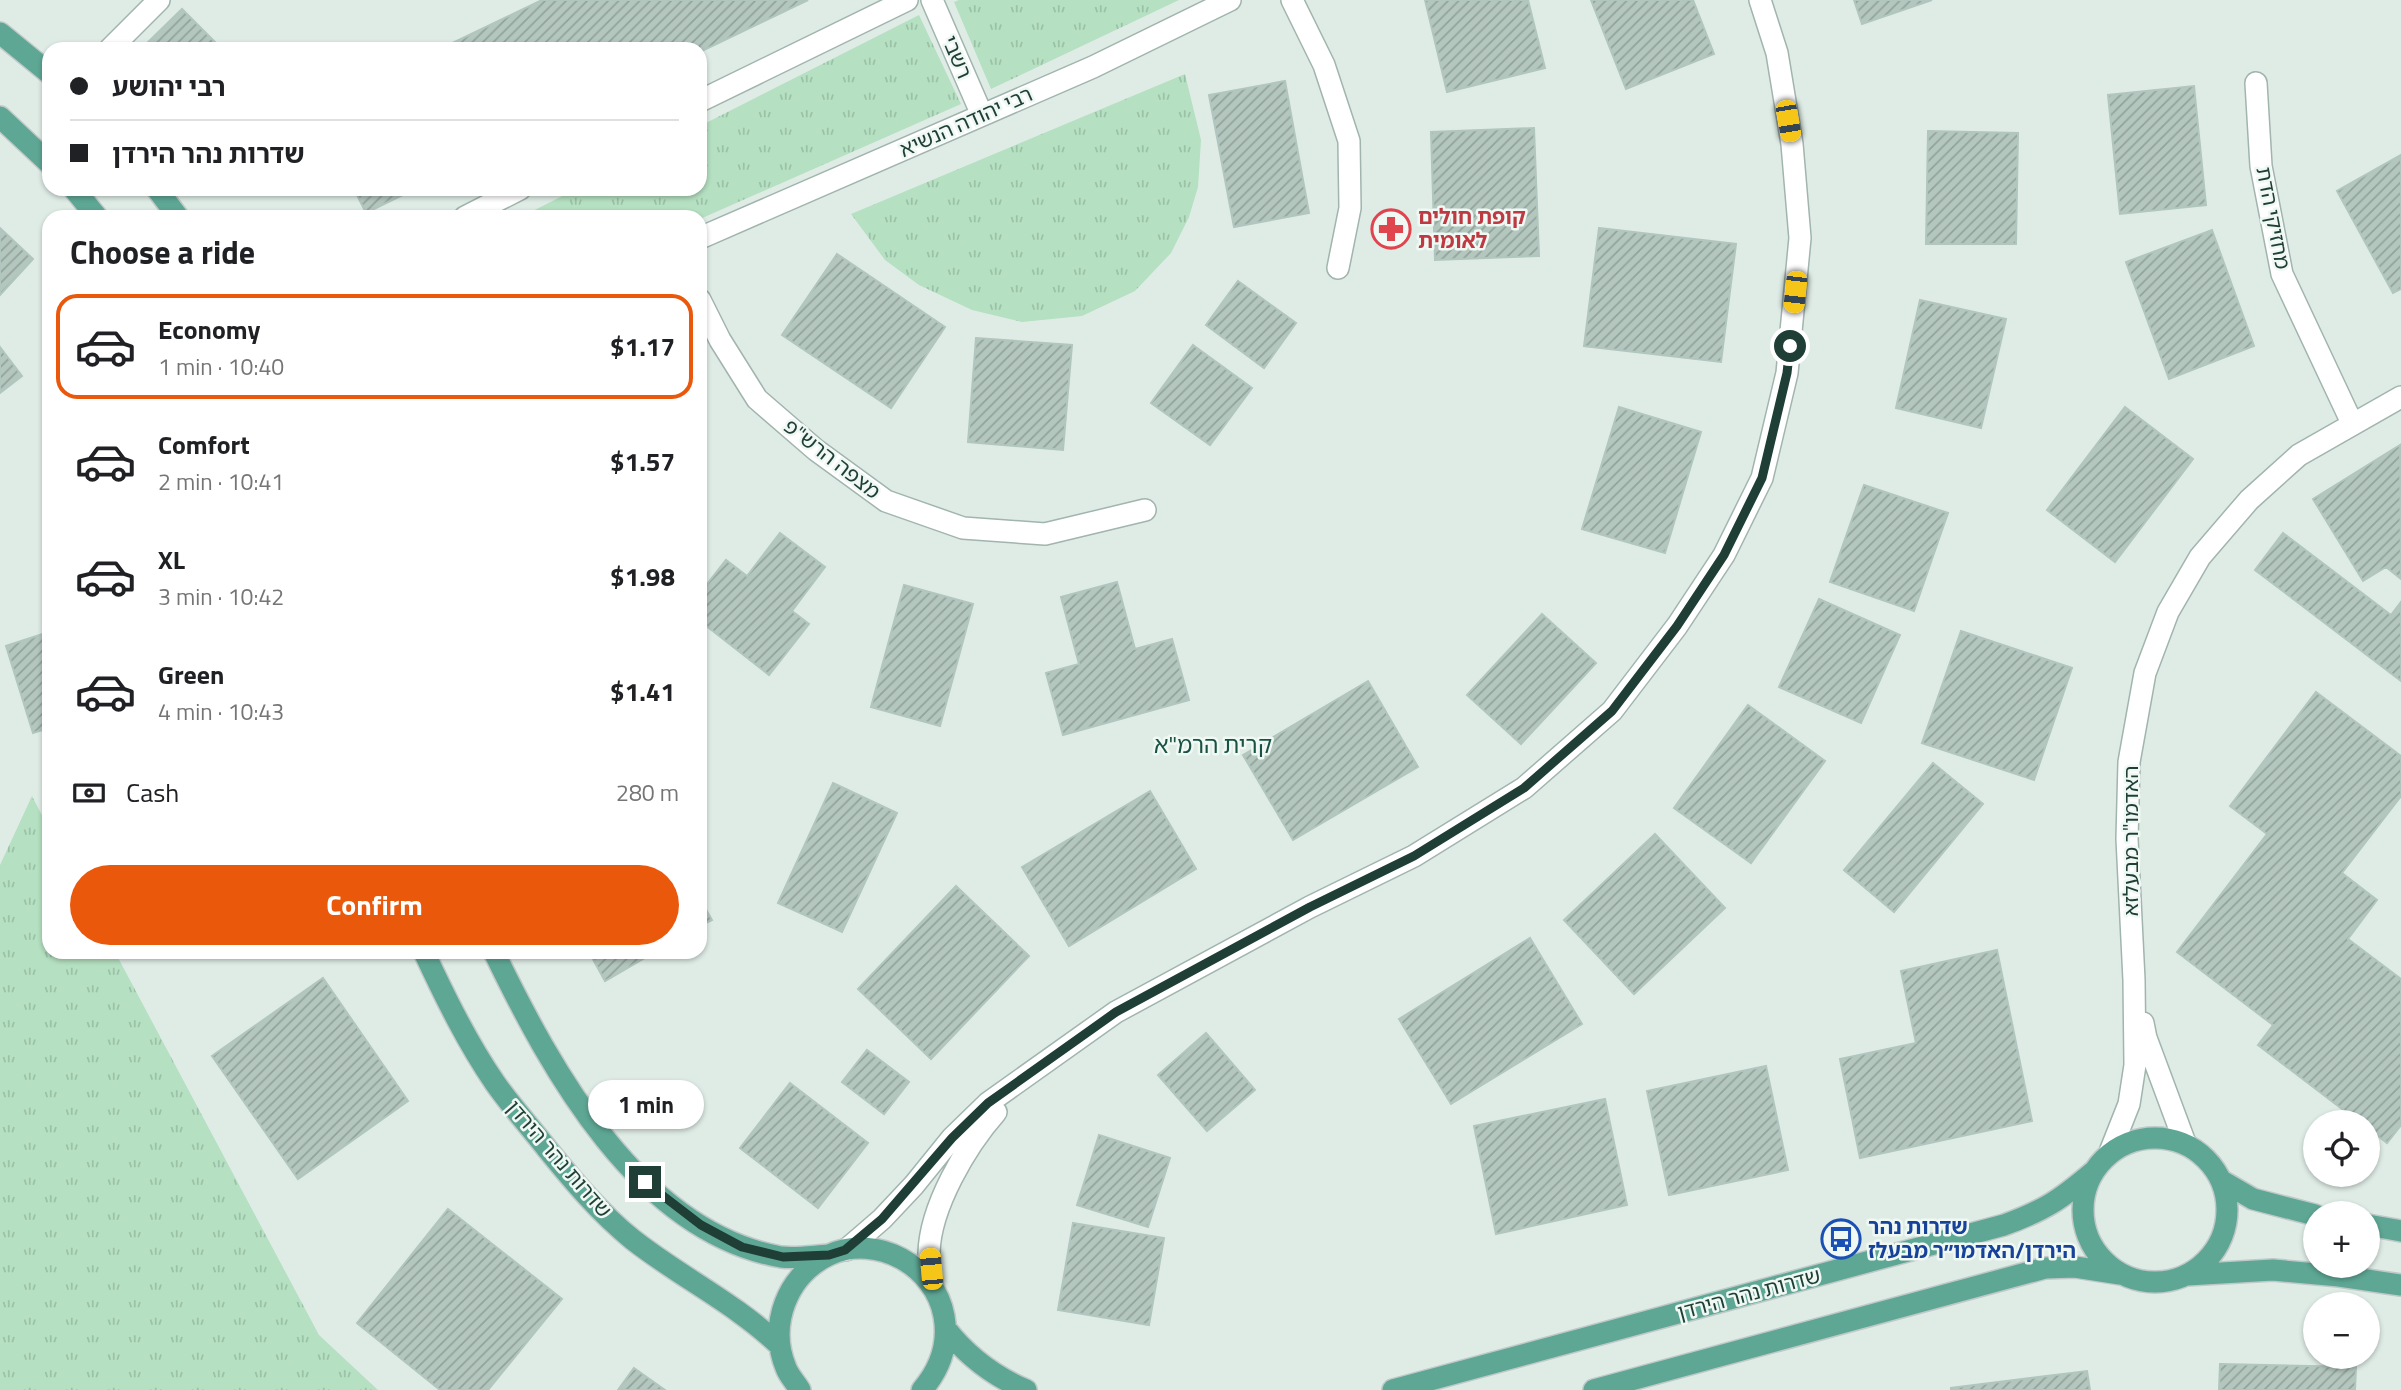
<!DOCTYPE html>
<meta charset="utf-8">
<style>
body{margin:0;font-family:"Titillium Web","Noto Sans Hebrew",sans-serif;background:#f6f6f6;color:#202124;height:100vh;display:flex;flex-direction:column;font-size:26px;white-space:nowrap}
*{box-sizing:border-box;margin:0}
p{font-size:23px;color:#757577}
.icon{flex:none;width:38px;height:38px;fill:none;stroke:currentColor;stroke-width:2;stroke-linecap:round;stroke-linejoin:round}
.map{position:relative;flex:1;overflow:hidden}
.drawer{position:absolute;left:42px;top:210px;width:665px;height:749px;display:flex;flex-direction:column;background:#fff;border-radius:21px;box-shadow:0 2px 5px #0004}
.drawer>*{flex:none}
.hud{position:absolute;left:42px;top:42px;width:665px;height:154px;border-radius:21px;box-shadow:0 2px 5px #0004;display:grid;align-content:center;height:154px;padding:0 28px;background:#fff}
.fabs{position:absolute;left:2303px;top:1110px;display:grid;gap:14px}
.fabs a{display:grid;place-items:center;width:77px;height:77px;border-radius:50%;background:#fff;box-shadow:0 2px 5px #0004;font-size:35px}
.end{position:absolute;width:32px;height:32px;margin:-16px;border:9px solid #1e3e36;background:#fff;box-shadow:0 0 0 4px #fff}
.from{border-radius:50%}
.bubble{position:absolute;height:49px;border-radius:24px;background:#fff;box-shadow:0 2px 5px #0004;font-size:23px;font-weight:700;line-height:49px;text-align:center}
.car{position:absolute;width:21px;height:42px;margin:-21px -10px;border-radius:9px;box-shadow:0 0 5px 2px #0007;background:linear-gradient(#f5c518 24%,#345 0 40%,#f5c518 0 76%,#345 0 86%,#f5c518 0)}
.hud b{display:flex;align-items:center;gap:24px;height:66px;font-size:26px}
.hud b+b{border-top:2px solid #e0e0e0}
.hud i{width:18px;height:18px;background:#202124}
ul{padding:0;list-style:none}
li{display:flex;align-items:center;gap:21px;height:105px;margin:0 14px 10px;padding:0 14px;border:4px solid transparent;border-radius:21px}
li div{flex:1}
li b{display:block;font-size:26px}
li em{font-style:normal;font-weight:700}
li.current{border-color:#ea580c}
li>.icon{width:63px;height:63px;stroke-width:1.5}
h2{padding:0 28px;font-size:32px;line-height:84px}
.pay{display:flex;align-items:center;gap:18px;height:77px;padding:0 28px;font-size:26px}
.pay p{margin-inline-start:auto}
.action{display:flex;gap:14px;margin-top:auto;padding:14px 28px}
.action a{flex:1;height:80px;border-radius:42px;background:#ea580c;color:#fff;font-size:28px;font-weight:700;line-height:80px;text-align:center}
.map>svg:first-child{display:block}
.grass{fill:url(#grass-tufts)}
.building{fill:url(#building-hatch);stroke:#b1c6be;stroke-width:2}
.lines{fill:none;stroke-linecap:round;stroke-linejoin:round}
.minor-casing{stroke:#a1b4ae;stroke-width:24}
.major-casing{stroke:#c0c9c7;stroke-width:24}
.minor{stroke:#fff;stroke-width:21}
.major{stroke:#5ea795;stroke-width:21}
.route{stroke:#1e3e36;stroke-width:9}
.labels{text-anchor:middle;stroke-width:5;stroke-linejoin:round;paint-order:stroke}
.street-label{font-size:21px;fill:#1e3e36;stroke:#f0f8f4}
.health-label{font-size:21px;font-weight:bold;fill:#be3a42;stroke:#f0f8f4;text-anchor:start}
.transit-label{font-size:21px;font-weight:bold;fill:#164399;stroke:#f0f8f4;text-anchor:start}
.neighbourhood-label{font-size:23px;fill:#185244;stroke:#f0f8f4}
</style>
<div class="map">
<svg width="2401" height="1390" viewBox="0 0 2401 1390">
<defs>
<pattern id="grass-tufts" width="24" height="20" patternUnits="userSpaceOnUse" patternTransform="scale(1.75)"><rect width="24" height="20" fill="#b5e0c1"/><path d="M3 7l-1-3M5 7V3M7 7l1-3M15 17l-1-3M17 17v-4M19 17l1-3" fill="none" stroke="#9bc1a6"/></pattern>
<pattern id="building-hatch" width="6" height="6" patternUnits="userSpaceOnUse" patternTransform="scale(1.75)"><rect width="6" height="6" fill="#b4c7bf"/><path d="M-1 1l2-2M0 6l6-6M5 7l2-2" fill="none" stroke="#92a39c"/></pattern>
</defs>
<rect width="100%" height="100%" fill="#dfece6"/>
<!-- grass -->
<path class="grass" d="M959,0H1179L991,89L954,2Z
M919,15L961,104L700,219V217H521L576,189H700V126Z
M1185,74L1201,140L1198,187L1189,217L1171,253L1135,291L1082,316L1022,322L972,310L919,285L885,260L851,214Z
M32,796L49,829V952H115L319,1335L378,1390H0V865Z"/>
<!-- building -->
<path class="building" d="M542,0H808L700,52V49H440Z
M1425,0H1528L1545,68L1447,92Z
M1591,0H1693L1714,54L1626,89Z
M1854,0H1932L1862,24Z
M182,9L222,49H141Z
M1285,81L1309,213L1234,227L1209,95Z
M2194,86L2206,205L2120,214L2108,95Z
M1534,128L1539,256L1435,260L1431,132Z
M1928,131L2018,133L2016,244H1926Z
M2401,155V289L2393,293L2337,191Z
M354,189H415L366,213Z
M0,228L33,259L0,295Z
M1599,228L1736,244L1721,362L1584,346Z
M2212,230L2254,346L2169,379L2126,262Z
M837,254L945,327L891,408L782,335Z
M1238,281L1296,323L1264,368L1206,325Z
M1920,300L2006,319L1981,428L1896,408Z
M976,338L1072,345L1063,450L968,442Z
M1193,345L1252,388L1210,445L1151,403Z
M0,347L22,376L0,393Z
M1619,407L1701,432L1665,553L1582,529Z
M2125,407L2193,459L2115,562L2047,510Z
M2400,445L2401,579L2386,567L2363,581L2313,499Z
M1864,485L1948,513L1914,611L1830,582Z
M780,533L825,567L792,611L809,624L769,675L700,621V593L726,560L747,576Z
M2283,533L2391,615L2401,602V681L2255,570Z
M1117,582L1135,649L1172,639L1189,700L1063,735L1046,673L1079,664L1061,597Z
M904,585L973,604L940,726L871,707Z
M1819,599L1900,635L1861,723L1779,687Z
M1542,614L1596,663L1521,744L1467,695Z
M1961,631L2072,668L2034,780L1922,743Z
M49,632V728L33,733L6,646Z
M1368,681L1418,767L1293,840L1243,755Z
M2316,692L2401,756V796L2342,873L2377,900L2348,939L2401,979V1125L2387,1143L2368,1128V1122H2359L2258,1045L2273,1025L2177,952L2267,834L2230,806Z
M1748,705L1825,761L1751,863L1674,808Z
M1933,763L1983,804L1894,912L1844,870Z
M833,783L897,813L842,932L778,903Z
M1150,791L1196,869L1069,946L1022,867Z
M1655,834L1725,908L1634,994L1564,920Z
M956,886L1029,956L931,1059L858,989Z
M700,899L712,920L700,926Z
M1530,938L1582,1024L1451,1104L1399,1019Z
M1997,950L2032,1121L1860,1158L1840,1059L1916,1043L1901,971Z
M589,952H655L605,981Z
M323,978L408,1101L298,1179L212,1056Z
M1206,1033L1255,1090L1207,1131L1158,1075Z
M867,1050L909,1082L884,1114L842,1082Z
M1766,1066L1788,1170L1669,1195L1647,1091Z
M790,1083L868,1143L818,1208L740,1148Z
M1605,1099L1627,1205L1496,1234L1474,1126Z
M1099,1135L1170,1158L1148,1227L1077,1205Z
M448,1209L562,1299L488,1390H440L357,1323Z
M1073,1223L1164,1238L1149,1325L1058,1310Z
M2220,1364L2356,1367L2355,1390H2219Z
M634,1368L665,1390H618Z
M2087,1371L2090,1390H1951V1388Z"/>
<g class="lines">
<!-- minor casing -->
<g class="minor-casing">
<path id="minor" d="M932,0L982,115
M1292,0L1324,65L1349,141L1350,208L1338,268
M110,49L159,0
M2256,83L2261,166L2282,274L2352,423
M700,101L907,0
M465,217L520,189
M700,238L1093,67L1230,0
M700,300L720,340L757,399L816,450L886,501L963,528L1045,534L1145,510
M2143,1023L2146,1038L2185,1143
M2110,1152L2129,1104L2135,1065L2134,980L2127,839L2129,762L2145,673L2168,612L2200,557L2249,500L2299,455L2401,397
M846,1250L882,1219L914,1185L952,1138L988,1103L1116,1012L1310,907L1414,856L1524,788L1612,711L1677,626L1724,555L1762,478L1787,373L1800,238L1792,144L1777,53L1760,0
M932,1286C931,1275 929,1264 929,1253C930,1207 966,1146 996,1112"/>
</g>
<!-- major casing -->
<g class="major-casing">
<path id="major" d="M0,33L49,73
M0,117L49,163
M74,189L97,217
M157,189L178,217
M424,952C445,997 467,1042 495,1083C511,1106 531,1128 548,1150C574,1182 600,1213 632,1239C680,1277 735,1303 779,1345
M494,952C551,1070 639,1232 781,1257C796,1259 813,1256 829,1255
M2083 1210a72 72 0 1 1 144 0a72 72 0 1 1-144 0Z
M2222,1181L2253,1199L2315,1215
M2368,1225L2401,1231
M2187,1275L2273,1270L2339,1276L2401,1285
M946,1329C968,1357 993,1376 1026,1390
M800,1390C796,1383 789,1376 786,1368C768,1325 787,1275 829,1255C877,1233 935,1266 944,1316C949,1344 940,1369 922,1390
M1393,1390L2004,1225C2045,1210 2060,1200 2093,1172
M1594,1390L2045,1268L2075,1267L2120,1274"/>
</g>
<!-- minor -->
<use href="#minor" class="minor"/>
<!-- major -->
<use href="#major" class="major"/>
</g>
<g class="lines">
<!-- route -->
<path class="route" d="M645,1182L701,1225L742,1247L783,1257L829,1255L845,1250L882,1219L952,1138L988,1103L1116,1012L1310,907L1414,856L1524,788L1612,711L1677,626L1724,555L1762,478L1787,373L1790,346"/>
</g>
<!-- icons -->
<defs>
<g id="pharmacy-ring" transform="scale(2.0125)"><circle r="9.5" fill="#f0f8f4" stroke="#e0444e" stroke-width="1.5"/><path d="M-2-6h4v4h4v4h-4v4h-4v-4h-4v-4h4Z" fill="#e0444e"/></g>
<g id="bus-ring" transform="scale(2.0125)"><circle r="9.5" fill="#f0f8f4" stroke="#1a4fb4" stroke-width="1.5"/><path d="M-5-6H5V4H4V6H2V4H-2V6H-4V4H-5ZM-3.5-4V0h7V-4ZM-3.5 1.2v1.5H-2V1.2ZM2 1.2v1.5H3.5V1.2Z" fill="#1a4fb4"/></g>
</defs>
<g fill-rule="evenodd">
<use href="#pharmacy-ring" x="1391" y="229"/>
<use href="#bus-ring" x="1841" y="1239"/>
</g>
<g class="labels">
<!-- street labels -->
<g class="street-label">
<text transform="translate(957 57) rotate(67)" y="7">רשבי</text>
<text transform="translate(966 122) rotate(-24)" y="7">רבי יהודה הנשיא</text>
<text transform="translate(2273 218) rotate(79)" y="7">מחזיקי הדת</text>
<text transform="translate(832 459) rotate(38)" y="7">מצפה הרש"פ</text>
<text transform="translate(2131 841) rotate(-90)" y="7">האדמו"ר מבעלזא</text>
<text transform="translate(559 1159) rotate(49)" y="7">שדרות נהר הירדן</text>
<text transform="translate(1749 1294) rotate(-15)" y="7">שדרות נהר הירדן</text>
</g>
<!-- health labels -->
<g class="health-label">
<text x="1418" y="224">קופת חולים<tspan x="1418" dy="24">לאומית</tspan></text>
</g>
<!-- transit labels -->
<g class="transit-label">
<text x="1868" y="1234">שדרות נהר<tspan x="1868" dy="24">הירדן/האדמו״ר מבעלז</tspan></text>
</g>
<!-- neighbourhood labels -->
<g class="neighbourhood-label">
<text x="1213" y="753">קרית הרמ"א</text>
</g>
</g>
</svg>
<div class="fabs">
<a><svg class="icon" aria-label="locate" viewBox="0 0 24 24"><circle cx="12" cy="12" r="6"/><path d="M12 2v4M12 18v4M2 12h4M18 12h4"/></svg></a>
<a>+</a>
<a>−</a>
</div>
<i class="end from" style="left:1790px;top:346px"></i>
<i class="end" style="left:645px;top:1182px"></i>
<div class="bubble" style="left:588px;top:1080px;width:116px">1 min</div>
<i class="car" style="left:1788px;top:121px;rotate:170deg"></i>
<i class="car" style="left:1795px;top:292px;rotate:186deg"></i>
<i class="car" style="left:931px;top:1269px;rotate:355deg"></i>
<div class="hud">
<b><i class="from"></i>רבי יהושע</b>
<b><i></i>שדרות נהר הירדן</b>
</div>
<section class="drawer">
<h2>Choose a ride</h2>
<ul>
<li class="current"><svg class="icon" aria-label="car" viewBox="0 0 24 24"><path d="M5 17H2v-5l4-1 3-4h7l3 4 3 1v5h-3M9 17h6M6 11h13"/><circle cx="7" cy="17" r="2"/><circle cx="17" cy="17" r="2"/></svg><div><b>Economy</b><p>1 min · 10:40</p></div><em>$1.17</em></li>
<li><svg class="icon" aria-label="car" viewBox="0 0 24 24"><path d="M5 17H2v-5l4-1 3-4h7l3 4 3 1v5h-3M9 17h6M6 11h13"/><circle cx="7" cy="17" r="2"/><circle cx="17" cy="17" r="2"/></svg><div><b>Comfort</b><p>2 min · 10:41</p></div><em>$1.57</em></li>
<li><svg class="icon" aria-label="car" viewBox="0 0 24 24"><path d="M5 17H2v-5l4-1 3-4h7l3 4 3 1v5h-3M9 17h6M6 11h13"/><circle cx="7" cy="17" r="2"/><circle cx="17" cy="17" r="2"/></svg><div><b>XL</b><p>3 min · 10:42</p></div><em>$1.98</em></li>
<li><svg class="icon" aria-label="car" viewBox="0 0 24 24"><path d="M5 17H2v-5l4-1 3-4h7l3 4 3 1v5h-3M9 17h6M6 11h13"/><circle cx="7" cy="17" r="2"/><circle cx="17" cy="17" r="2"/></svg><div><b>Green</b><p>4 min · 10:43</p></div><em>$1.41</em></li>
</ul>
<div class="pay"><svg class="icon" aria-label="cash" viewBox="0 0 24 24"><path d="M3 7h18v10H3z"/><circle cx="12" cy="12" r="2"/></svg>Cash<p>280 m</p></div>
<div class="action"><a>Confirm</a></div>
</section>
</div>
